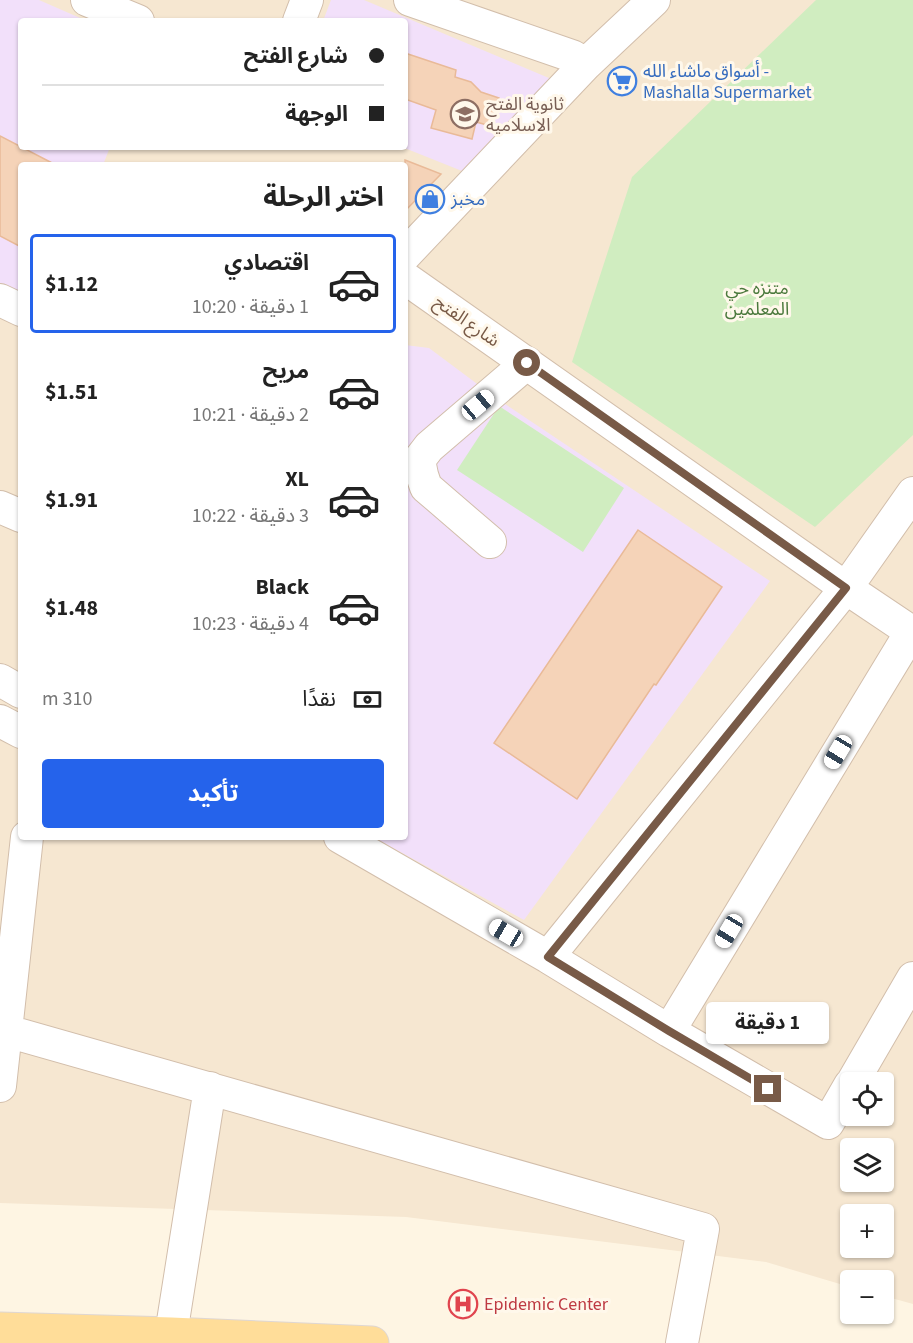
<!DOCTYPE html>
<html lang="ar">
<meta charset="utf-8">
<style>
body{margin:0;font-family:"Source Sans 3","Noto Sans Arabic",sans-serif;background:#f6f6f6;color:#222;direction:rtl;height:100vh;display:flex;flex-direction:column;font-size:22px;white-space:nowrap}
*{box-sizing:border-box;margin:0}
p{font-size:20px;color:#767676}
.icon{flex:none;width:33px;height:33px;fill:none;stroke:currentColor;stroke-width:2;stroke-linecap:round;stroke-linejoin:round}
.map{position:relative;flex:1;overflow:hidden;direction:ltr}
.details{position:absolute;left:18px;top:162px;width:390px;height:678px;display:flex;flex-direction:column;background:#fff;border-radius:6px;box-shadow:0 2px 4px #0004;direction:rtl}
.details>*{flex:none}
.guide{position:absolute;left:18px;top:18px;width:390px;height:132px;border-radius:6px;box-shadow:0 2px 4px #0004;direction:rtl;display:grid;align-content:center;height:132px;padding:0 24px;background:#fff}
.fabs{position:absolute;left:840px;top:1072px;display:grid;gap:12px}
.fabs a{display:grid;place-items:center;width:54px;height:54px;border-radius:6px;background:#fff;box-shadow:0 2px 4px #0004;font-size:30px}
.end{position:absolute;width:27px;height:27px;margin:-14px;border:8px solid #785a47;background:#fff;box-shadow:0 0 0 3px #fff}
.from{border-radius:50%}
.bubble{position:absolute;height:42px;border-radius:6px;background:#fff;box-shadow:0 2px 4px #0004;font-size:20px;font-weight:700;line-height:42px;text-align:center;direction:rtl}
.car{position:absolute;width:18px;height:36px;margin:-18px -9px;border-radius:8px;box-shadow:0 0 4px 2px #0007;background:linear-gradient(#fff 24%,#345 0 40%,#fff 0 76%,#345 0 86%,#fff 0)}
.guide b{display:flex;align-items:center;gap:21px;height:57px;font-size:22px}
.guide b+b{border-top:2px solid #e0e0e0}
.guide i{width:15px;height:15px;background:#222}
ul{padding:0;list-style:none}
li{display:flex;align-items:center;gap:18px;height:99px;margin:0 12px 9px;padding:0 12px;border:3px solid transparent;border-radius:6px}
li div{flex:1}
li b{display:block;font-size:22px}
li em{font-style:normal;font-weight:700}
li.current{border-color:#2563eb}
li>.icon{width:54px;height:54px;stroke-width:1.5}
h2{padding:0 24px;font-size:27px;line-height:72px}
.pay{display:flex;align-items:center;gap:15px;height:66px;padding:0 24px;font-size:22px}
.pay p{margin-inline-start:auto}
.button{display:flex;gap:12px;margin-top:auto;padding:12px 24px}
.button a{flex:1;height:69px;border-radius:6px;background:#2563eb;color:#fff;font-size:24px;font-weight:700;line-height:69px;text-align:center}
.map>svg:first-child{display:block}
.residential{fill:#f6e7d1;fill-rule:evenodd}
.education{fill:#f2e0fa}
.green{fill:#d0edc0}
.building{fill:#f5d3b8;stroke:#e9ba98;stroke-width:1.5}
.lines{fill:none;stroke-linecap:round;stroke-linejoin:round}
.minor-casing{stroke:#d2beab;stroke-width:34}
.major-casing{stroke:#dfd7d3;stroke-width:35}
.minor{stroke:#fff;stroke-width:32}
.major{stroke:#fd9;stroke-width:33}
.route{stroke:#785a47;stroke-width:8}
.labels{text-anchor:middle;stroke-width:6;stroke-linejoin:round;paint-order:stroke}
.shop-label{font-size:18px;fill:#366cbe;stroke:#fff8eb;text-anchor:start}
.education-label{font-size:18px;fill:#785e54;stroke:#fff8eb;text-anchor:start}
.park-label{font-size:18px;fill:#4b793c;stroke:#fff8eb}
.street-label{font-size:18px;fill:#785a47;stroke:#fff8eb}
.health-label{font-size:18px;fill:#be3a42;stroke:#fff8eb;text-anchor:start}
</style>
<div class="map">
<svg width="913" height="1343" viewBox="0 0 913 1343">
<rect width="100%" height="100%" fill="#fef5e3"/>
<!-- residential -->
<path class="residential" d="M0,0H913V1304L884,1296V1281H850V1287L766,1262L406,1217L0,1203ZM21,21H405V147H21ZM21,165H405V837H21ZM850,1083H884V1116H850ZM850,1149H884V1182H850ZM850,1215H884V1248H850Z"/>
<!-- education -->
<path class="education" d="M0,0H39L87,21H21V147H110L103,165H21V295L0,285Z
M331,0H364L556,81L467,173L402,147H405V21H323Z
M405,345L429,348L496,398L770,581L524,920L373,837H405Z"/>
<!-- green -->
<path class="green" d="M816,0H913V435L815,527L572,362L632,177Z
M499,406L624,488L583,552L457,470Z"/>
<!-- building -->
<path class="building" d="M405,53L456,70L455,77L471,82L481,92L499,98L491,126L476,122L472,139L431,128L436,110L405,99Z
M0,136L56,165H21V247L0,236Z
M405,160L441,174L405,211Z
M638,530L722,587L656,685L654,684L577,799L494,743Z"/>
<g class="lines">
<!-- minor casing -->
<g class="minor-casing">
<path id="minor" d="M87,0L138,21
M410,0L572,56L586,64
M299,21L307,0
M405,255L586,64L654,0
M405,278L846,588L913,633
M0,300L21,310
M0,507L21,516
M490,542L426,487L422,475L419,460L429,447L527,363
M0,680L21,692
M0,721L21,732
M340,837L548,957L669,1031L828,1123L850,1085
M548,957L846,588L913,493
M0,1029L703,1229L682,1343
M669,1031L911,632
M852,1083L913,978
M0,1086L27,837
M171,1334L210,1088"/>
</g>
<!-- major casing -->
<g class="major-casing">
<path id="major" d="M0,1329L171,1334L372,1343"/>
</g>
<!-- minor -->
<use href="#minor" class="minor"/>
<!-- major -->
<use href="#major" class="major"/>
</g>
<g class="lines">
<!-- route -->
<path class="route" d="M527,363L846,588L548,957L669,1031L768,1089"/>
</g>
<!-- icons -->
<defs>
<g id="supermarket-ring" transform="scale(1.5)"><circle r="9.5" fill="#fff8eb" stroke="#3f7fe0" stroke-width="1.5"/><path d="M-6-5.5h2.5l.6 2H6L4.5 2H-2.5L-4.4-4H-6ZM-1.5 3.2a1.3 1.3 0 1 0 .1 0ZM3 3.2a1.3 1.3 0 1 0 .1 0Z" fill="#3f7fe0"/></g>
<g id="school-ring" transform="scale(1.5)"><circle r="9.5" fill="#fff8eb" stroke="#8d6e63" stroke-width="1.5"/><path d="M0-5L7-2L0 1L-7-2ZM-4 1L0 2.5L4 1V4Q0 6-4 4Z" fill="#8d6e63"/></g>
<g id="shop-ring" transform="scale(1.5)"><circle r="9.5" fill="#fff8eb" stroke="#3f7fe0" stroke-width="1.5"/><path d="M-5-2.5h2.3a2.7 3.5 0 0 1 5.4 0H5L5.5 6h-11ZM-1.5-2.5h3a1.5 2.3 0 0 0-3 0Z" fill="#3f7fe0"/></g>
<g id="hospital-ring" transform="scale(1.5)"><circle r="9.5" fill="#fff8eb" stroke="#e0444e" stroke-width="1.5"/><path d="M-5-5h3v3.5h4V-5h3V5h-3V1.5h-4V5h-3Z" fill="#e0444e"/></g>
</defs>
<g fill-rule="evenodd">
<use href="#supermarket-ring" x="622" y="81"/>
<use href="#school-ring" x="465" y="114"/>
<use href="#shop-ring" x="430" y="199"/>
<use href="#hospital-ring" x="463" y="1304"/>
</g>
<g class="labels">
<!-- shop labels -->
<g class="shop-label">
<text x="643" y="77">أسواق ماشاء الله -<tspan x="643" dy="21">Mashalla Supermarket</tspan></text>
<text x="451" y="205">مخبز</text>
</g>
<!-- education labels -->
<g class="education-label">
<text x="486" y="110">ثانوية الفتح<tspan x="486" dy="21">الاسلاميه</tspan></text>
</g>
<!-- park labels -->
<g class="park-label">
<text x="757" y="294">متنزه حي<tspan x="757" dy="21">المعلمين</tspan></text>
</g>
<!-- street labels -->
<g class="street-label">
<text transform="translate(467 321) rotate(35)" y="6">شارع الفتح</text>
</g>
<!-- health labels -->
<g class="health-label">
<text x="484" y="1310">Epidemic Center</text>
</g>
</g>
</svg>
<div class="fabs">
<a><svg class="icon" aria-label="locate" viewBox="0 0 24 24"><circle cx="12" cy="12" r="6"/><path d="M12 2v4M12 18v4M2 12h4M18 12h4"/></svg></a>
<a><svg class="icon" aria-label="layers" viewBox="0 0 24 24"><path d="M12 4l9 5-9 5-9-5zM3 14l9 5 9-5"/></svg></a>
<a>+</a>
<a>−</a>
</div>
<i class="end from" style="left:527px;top:363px"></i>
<i class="end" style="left:768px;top:1089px"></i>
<div class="bubble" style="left:706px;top:1002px;width:123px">1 دقيقة</div>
<i class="car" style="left:478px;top:405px;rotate:50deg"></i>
<i class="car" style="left:838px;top:752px;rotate:211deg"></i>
<i class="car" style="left:729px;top:931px;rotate:211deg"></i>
<i class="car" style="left:506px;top:933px;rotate:300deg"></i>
<div class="guide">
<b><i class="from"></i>شارع الفتح</b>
<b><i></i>الوجهة</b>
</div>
<section class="details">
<h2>اختر الرحلة</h2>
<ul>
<li class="current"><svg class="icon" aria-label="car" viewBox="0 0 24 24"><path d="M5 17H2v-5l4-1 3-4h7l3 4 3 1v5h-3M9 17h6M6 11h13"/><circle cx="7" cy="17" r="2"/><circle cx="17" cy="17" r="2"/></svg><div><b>اقتصادي</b><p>1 دقيقة · 10:20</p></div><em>$1.12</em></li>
<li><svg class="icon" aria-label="car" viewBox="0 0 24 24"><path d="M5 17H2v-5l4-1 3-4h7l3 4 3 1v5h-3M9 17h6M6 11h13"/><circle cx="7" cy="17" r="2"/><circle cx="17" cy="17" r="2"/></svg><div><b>مريح</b><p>2 دقيقة · 10:21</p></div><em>$1.51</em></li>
<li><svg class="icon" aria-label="car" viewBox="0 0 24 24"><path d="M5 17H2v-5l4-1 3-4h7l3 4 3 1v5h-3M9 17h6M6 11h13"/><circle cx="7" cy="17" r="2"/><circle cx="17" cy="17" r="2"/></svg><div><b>XL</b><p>3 دقيقة · 10:22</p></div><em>$1.91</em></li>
<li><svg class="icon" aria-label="car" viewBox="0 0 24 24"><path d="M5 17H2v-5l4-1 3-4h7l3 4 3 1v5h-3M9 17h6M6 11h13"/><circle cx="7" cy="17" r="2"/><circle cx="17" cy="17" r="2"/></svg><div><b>Black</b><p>4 دقيقة · 10:23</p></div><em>$1.48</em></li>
</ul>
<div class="pay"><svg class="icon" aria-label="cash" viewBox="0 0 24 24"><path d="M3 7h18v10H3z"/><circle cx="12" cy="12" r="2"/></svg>نقدًا<p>310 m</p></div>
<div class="button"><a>تأكيد</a></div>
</section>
</div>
